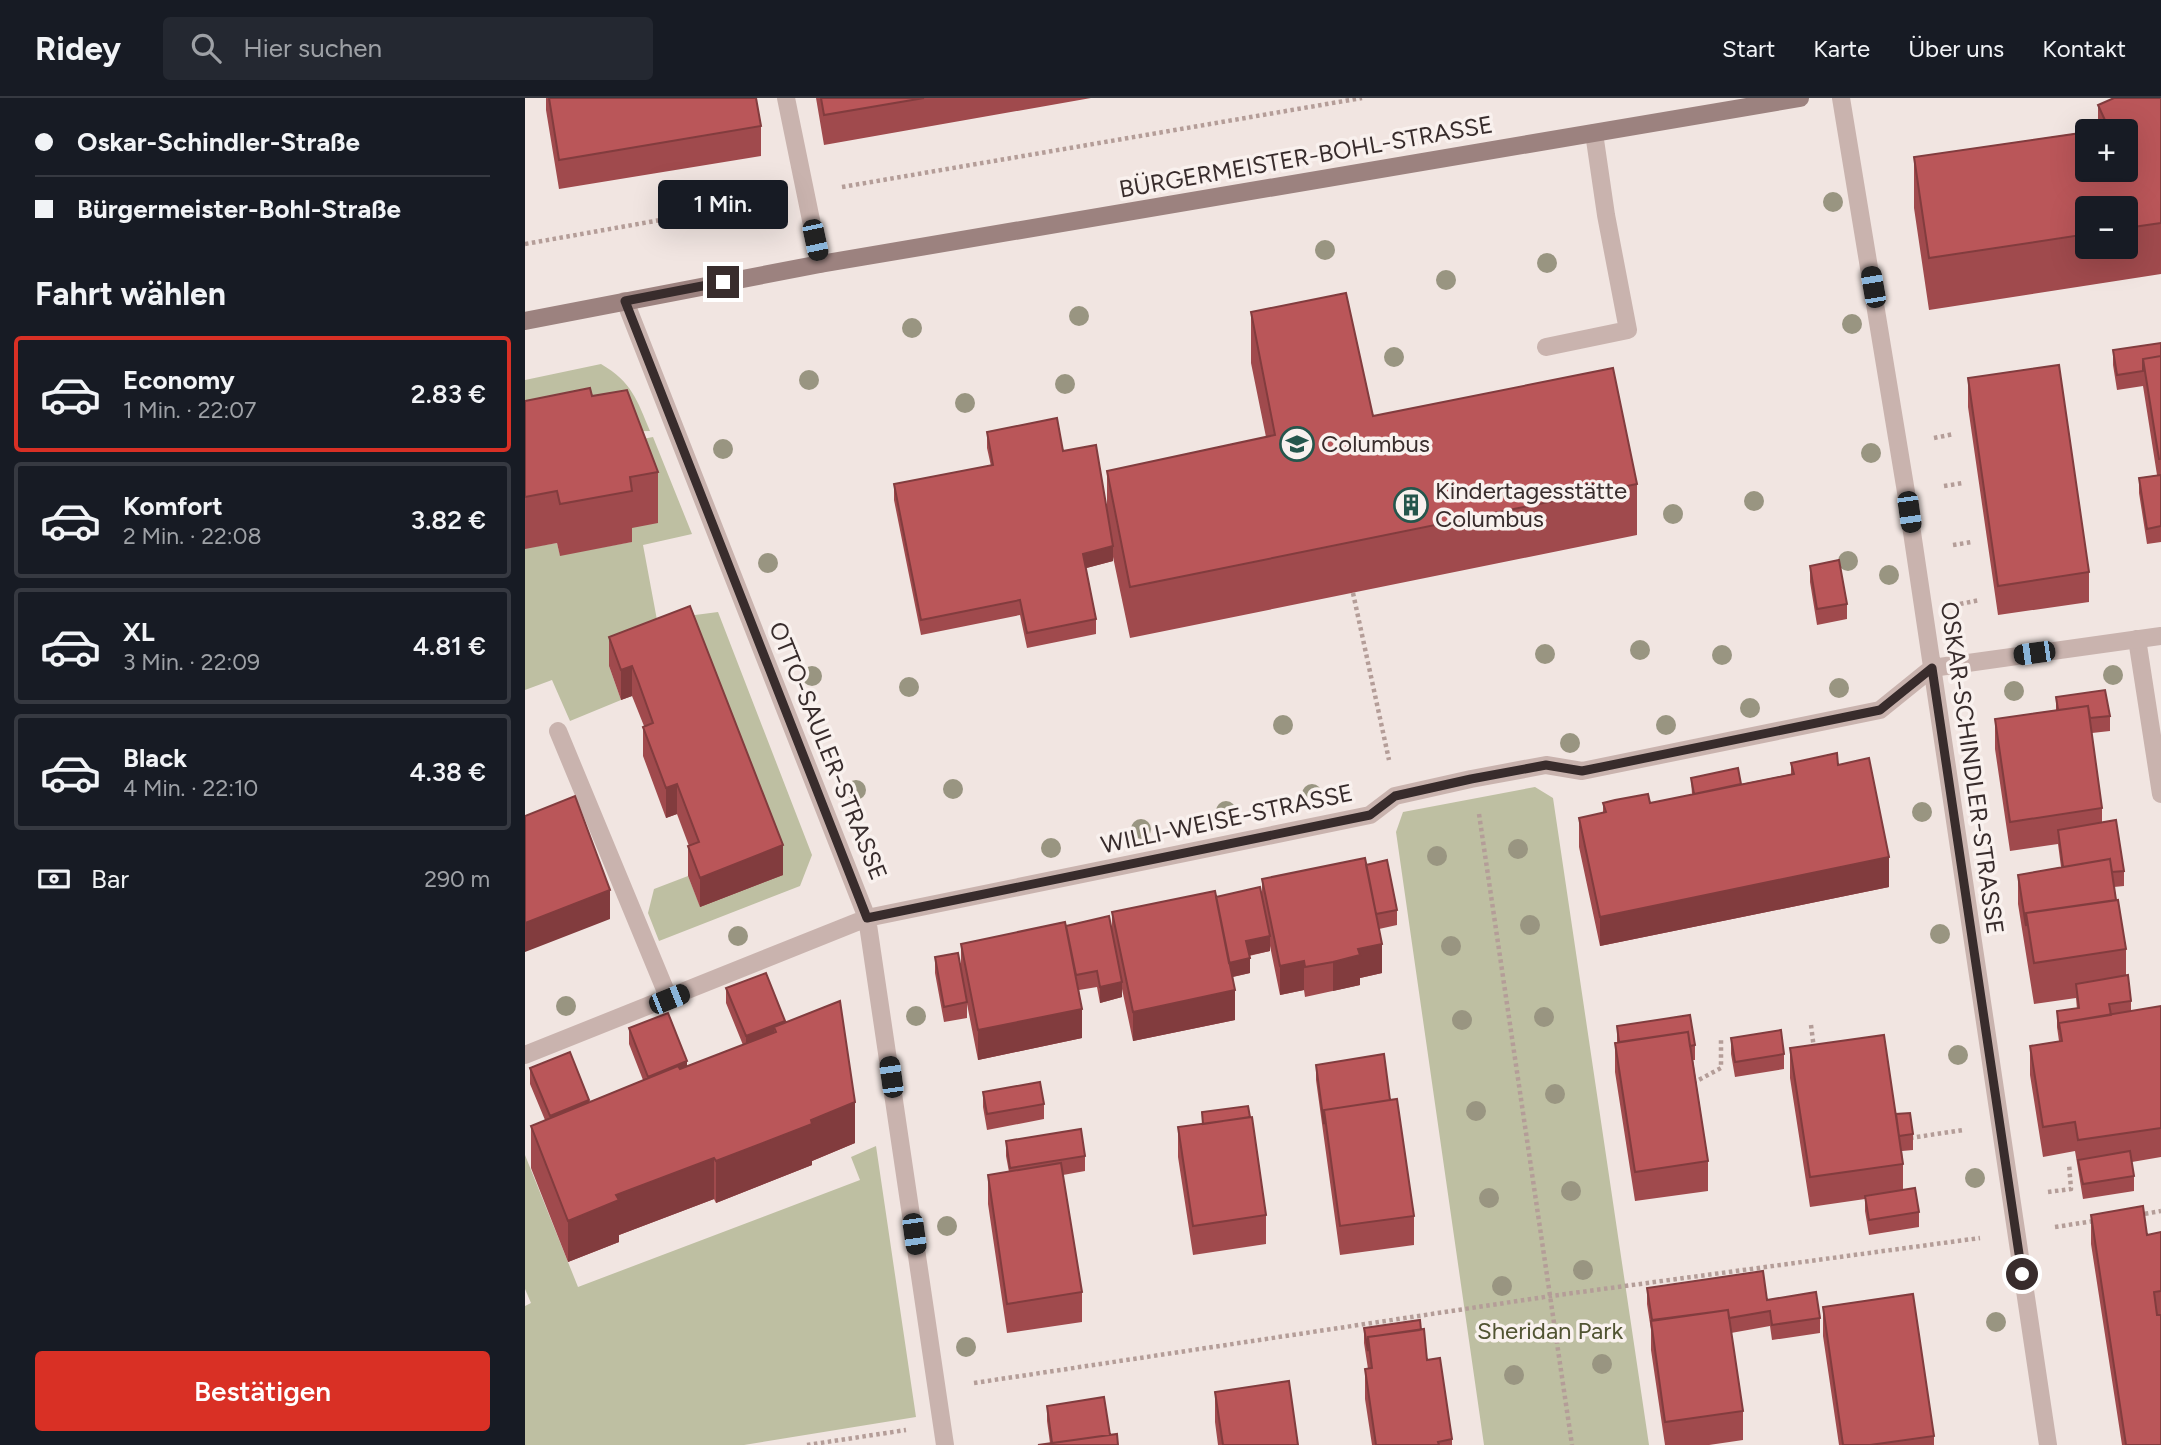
<!DOCTYPE html>
<html lang="de">
<meta charset="utf-8">
<style>
body{margin:0;font-family:Figtree,sans-serif;background:#242831;color:#f1f3f6;height:100vh;display:flex;flex-direction:column;font-size:26px;white-space:nowrap}
*{box-sizing:border-box;margin:0}
p{font-size:23px;color:#9ea1a6}
.icon{flex:none;width:38px;height:38px;fill:none;stroke:currentColor;stroke-width:2;stroke-linecap:round;stroke-linejoin:round}
.map{position:relative;flex:1;overflow:hidden}
.side{display:flex;flex-direction:column;background:#171b24;width:525px}
.side>*{flex:none}
.top-card{display:grid;align-content:center;height:154px;padding:0 35px;background:#171b24}
.fabs{position:absolute;left:1550px;top:21px;display:grid;gap:14px}
.fabs a{display:grid;place-items:center;width:63px;height:63px;border-radius:7px;background:#171b24;box-shadow:0 7px 28px #0002;font-size:35px}
.end{position:absolute;width:32px;height:32px;margin:-16px;border:9px solid #382c2c;background:#fff;box-shadow:0 0 0 4px #fff}
.from{border-radius:50%}
.bubble{position:absolute;height:49px;border-radius:7px;background:#171b24;box-shadow:0 7px 28px #0002;font-size:23px;font-weight:600;line-height:49px;text-align:center}
.car{position:absolute;width:21px;height:42px;margin:-21px -10px;border-radius:9px;box-shadow:0 0 5px 2px #0007;background:linear-gradient(#222 24%,#8ab4d8 0 40%,#222 0 76%,#8ab4d8 0 86%,#222 0)}
.top-card b{display:flex;align-items:center;gap:24px;height:66px;font-size:26px}
.top-card b+b{border-top:2px solid #363941}
.top-card i{width:18px;height:18px;background:#f1f3f6}
ul{padding:0;list-style:none}
li{display:flex;align-items:center;gap:21px;height:116px;margin:0 14px 10px;padding:0 21px;border:4px solid #363941;border-radius:7px}
li div{flex:1}
li b{display:block;font-size:26px}
li em{font-style:normal;font-weight:600}
li.on{border-color:#d93025}
li>.icon{width:63px;height:63px;stroke-width:1.5}
h2{padding:0 35px;font-size:32px;line-height:84px}
.pay{display:flex;align-items:center;gap:18px;height:77px;padding:0 35px;font-size:26px}
.pay p{margin-inline-start:auto}
.button{display:flex;gap:14px;margin-top:auto;padding:14px 35px}
.button a{flex:1;height:80px;border-radius:7px;background:#d93025;color:#fff;font-size:28px;font-weight:600;line-height:80px;text-align:center}
header{display:flex;align-items:center;gap:42px;box-sizing:border-box;height:98px;padding:0 35px;background:#171b24;border-bottom:2px solid #363941}
header strong{font-size:33px}
nav{display:flex;gap:38px;margin-inline-start:auto;font-size:24px}
.search{width:490px;height:63px;background:#242831;display:flex;align-items:center;gap:18px;box-sizing:border-box;padding:0 24px;border-radius:7px;color:#9ea1a6;font-size:26px}
main{display:flex;flex:1;min-height:0}
.map>svg:first-child{display:block}
.green{fill:#bebfa2}
.lines{fill:none;stroke-linecap:round;stroke-linejoin:round}
.path{stroke:#b49d98;stroke-width:4.5;stroke-dasharray:3.5 3.5;stroke-linecap:butt}
.lane{stroke:#c9b3ae;stroke-width:18}
.street{stroke:#c9b3ae;stroke-width:18}
.secondary{stroke:#9c827f;stroke-width:18}
.tree{fill:#999581}
.wall{fill:#a04a4d;fill-rule:evenodd}
.shaded-wall{fill:#823c3e}
.building{fill:#ba5659;stroke:#823c3e;stroke-width:2}
.route{stroke:#382c2c;stroke-width:9}
.labels{text-anchor:middle;stroke-width:7;stroke-linejoin:round;paint-order:stroke}
.street-label{font-size:24px;fill:#382c2c;stroke:#f9f1ee}
.poi-label{font-size:24px;fill:#382c2c;stroke:#f9f1ee;text-anchor:start}
.park-label{font-size:24px;fill:#515432;stroke:#f9f1ee}
</style>
<header>
<strong>Ridey</strong>
<div class="search"><svg class="icon" aria-label="search" viewBox="0 0 24 24"><circle cx="10" cy="10" r="6"/><path d="M15 15l6 6"/></svg>Hier suchen</div>
<nav><a>Start</a><a>Karte</a><a>Über uns</a><a>Kontakt</a></nav>
</header>
<main>
<section class="side">
<div class="top-card">
<b><i class="from"></i>Oskar-Schindler-Straße</b>
<b><i></i>Bürgermeister-Bohl-Straße</b>
</div>
<h2>Fahrt wählen</h2>
<ul>
<li class="on"><svg class="icon" aria-label="car" viewBox="0 0 24 24"><path d="M5 17H2v-5l4-1 3-4h7l3 4 3 1v5h-3M9 17h6M6 11h13"/><circle cx="7" cy="17" r="2"/><circle cx="17" cy="17" r="2"/></svg><div><b>Economy</b><p>1 Min. · 22:07</p></div><em>2.83 €</em></li>
<li><svg class="icon" aria-label="car" viewBox="0 0 24 24"><path d="M5 17H2v-5l4-1 3-4h7l3 4 3 1v5h-3M9 17h6M6 11h13"/><circle cx="7" cy="17" r="2"/><circle cx="17" cy="17" r="2"/></svg><div><b>Komfort</b><p>2 Min. · 22:08</p></div><em>3.82 €</em></li>
<li><svg class="icon" aria-label="car" viewBox="0 0 24 24"><path d="M5 17H2v-5l4-1 3-4h7l3 4 3 1v5h-3M9 17h6M6 11h13"/><circle cx="7" cy="17" r="2"/><circle cx="17" cy="17" r="2"/></svg><div><b>XL</b><p>3 Min. · 22:09</p></div><em>4.81 €</em></li>
<li><svg class="icon" aria-label="car" viewBox="0 0 24 24"><path d="M5 17H2v-5l4-1 3-4h7l3 4 3 1v5h-3M9 17h6M6 11h13"/><circle cx="7" cy="17" r="2"/><circle cx="17" cy="17" r="2"/></svg><div><b>Black</b><p>4 Min. · 22:10</p></div><em>4.38 €</em></li>
</ul>
<div class="pay"><svg class="icon" aria-label="cash" viewBox="0 0 24 24"><path d="M3 7h18v10H3z"/><circle cx="12" cy="12" r="2"/></svg>Bar<p>290 m</p></div>
<div class="button"><a>Bestätigen</a></div>
</section>
<div class="map">
<svg width="1636" height="1347" viewBox="0 0 1636 1347">
<rect width="100%" height="100%" fill="#f1e5e1"/>
<!-- green -->
<path class="green" d="M76,266C107,284 112,302 125,333L78,334L0,350V282Z
M128,339L167,436L118,447L132,522L193,514L287,757L275,788L134,843L123,815L129,791L163,778L175,808L257,777L84,568L96,602L45,623L27,582L0,592V450L32,445L35,457L106,444L102,344Z
M1010,689L1028,700L1124,1347H959L871,734L878,714Z
M351,1048L391,1319L219,1347H0V1208L6,1205L0,1191V1057L53,1189L335,1082L326,1059Z"/>
<g class="lines">
<!-- path -->
<path class="path" d="M317,89L837,0
M0,146L243,103
M1409,340L1429,336
M1419,388L1438,385
M1428,447L1447,444
M828,495L864,662
M1435,506L1455,502
M954,716L1047,1347
M1286,927L1289,951
M1168,985L1196,970V941
M1385,1040L1438,1032
M1523,1094L1546,1091L1544,1066
M1613,1117L1636,1113
M1530,1129L1569,1123
M449,1285L1026,1198L1455,1140
M282,1347L381,1332"/>
<!-- lane -->
<path class="lane" d="M261,0L295,166
M1021,249L1103,232L1081,117L1069,35
M1612,541L1636,696
M33,633L144,901"/>
<!-- street -->
<path class="street" d="M1316,0L1381,394L1523,1347
M100,203L342,820L420,1347
M0,957L342,820L845,717L870,698L946,681L1021,667L1057,673L1355,612L1407,570L1636,538"/>
<!-- secondary -->
<path class="secondary" d="M0,223L295,166L1275,0"/>
</g>
<!-- trees -->
<g class="tree">
<circle cx="1308" cy="104" r="10"/>
<circle cx="800" cy="152" r="10"/>
<circle cx="1022" cy="165" r="10"/>
<circle cx="921" cy="182" r="10"/>
<circle cx="554" cy="218" r="10"/>
<circle cx="1327" cy="226" r="10"/>
<circle cx="387" cy="230" r="10"/>
<circle cx="869" cy="259" r="10"/>
<circle cx="284" cy="282" r="10"/>
<circle cx="540" cy="286" r="10"/>
<circle cx="440" cy="305" r="10"/>
<circle cx="198" cy="351" r="10"/>
<circle cx="1346" cy="355" r="10"/>
<circle cx="1229" cy="403" r="10"/>
<circle cx="1148" cy="416" r="10"/>
<circle cx="1323" cy="463" r="10"/>
<circle cx="243" cy="465" r="10"/>
<circle cx="1364" cy="477" r="10"/>
<circle cx="1115" cy="552" r="10"/>
<circle cx="1020" cy="556" r="10"/>
<circle cx="1197" cy="557" r="10"/>
<circle cx="1588" cy="577" r="10"/>
<circle cx="287" cy="578" r="10"/>
<circle cx="384" cy="589" r="10"/>
<circle cx="1314" cy="590" r="10"/>
<circle cx="1489" cy="593" r="10"/>
<circle cx="1225" cy="610" r="10"/>
<circle cx="758" cy="627" r="10"/>
<circle cx="1141" cy="627" r="10"/>
<circle cx="1045" cy="645" r="10"/>
<circle cx="428" cy="691" r="10"/>
<circle cx="331" cy="692" r="10"/>
<circle cx="787" cy="696" r="10"/>
<circle cx="701" cy="713" r="10"/>
<circle cx="1397" cy="714" r="10"/>
<circle cx="616" cy="731" r="10"/>
<circle cx="526" cy="750" r="10"/>
<circle cx="993" cy="751" r="10"/>
<circle cx="912" cy="758" r="10"/>
<circle cx="1005" cy="827" r="10"/>
<circle cx="1415" cy="836" r="10"/>
<circle cx="213" cy="838" r="10"/>
<circle cx="926" cy="848" r="10"/>
<circle cx="41" cy="908" r="10"/>
<circle cx="391" cy="918" r="10"/>
<circle cx="1019" cy="919" r="10"/>
<circle cx="937" cy="922" r="10"/>
<circle cx="1433" cy="957" r="10"/>
<circle cx="1030" cy="996" r="10"/>
<circle cx="951" cy="1013" r="10"/>
<circle cx="1450" cy="1080" r="10"/>
<circle cx="1046" cy="1093" r="10"/>
<circle cx="964" cy="1100" r="10"/>
<circle cx="422" cy="1128" r="10"/>
<circle cx="1058" cy="1172" r="10"/>
<circle cx="977" cy="1188" r="10"/>
<circle cx="1471" cy="1224" r="10"/>
<circle cx="441" cy="1249" r="10"/>
<circle cx="1077" cy="1266" r="10"/>
<circle cx="989" cy="1277" r="10"/>
</g>
<!-- wall -->
<path class="wall" d="M21,0H231L236,28V58L34,91L21,12Z
M291,0H566L299,47Z
M1636,0V176L1404,212L1389,110V59L1573,32V7ZM1563,110H1601V149H1563Z
M726,214L848,318L1112,386V437L605,540L588,459V463L561,470L571,521V536L502,550L495,517L396,537L369,402V386L466,368L462,350V334L538,353L582,409V373L741,339L726,265Z
M1636,245V444L1622,446L1614,395V380L1632,377L1618,288L1592,292L1588,267V252Z
M1443,280L1564,474V504L1473,517L1443,309Z
M67,298L133,374V425L107,430V444L35,458L32,445L0,451V303Z
M1285,468L1322,506V521L1292,527L1285,484Z
M165,508L258,777L175,809L163,778V748H164L152,716L141,720L118,658V629L119,628L107,598L96,602L84,568V539Z
M1531,599L1585,618V633L1567,635L1577,710V724L1599,773V788L1589,789L1601,851V878L1606,903V913L1636,908V1059L1607,1064L1609,1078V1093L1558,1101L1550,1053L1518,1059L1505,977V948L1534,943L1532,929V913L1552,911L1551,900L1509,906L1493,806V777L1536,769L1533,746L1485,753L1470,651V621L1531,612Z
M1266,665L1313,667L1364,789L1075,848L1054,749V720L1078,715V705H1125L1167,697L1166,680L1216,686L1266,676Z
M841,767L872,812V827L854,831L857,875L835,880V887L780,899L779,892L755,897L745,848V853L724,858L725,875L708,879L710,922L608,943L597,891V899L575,905L572,889L554,892L557,940L453,962L442,906V920L419,924L410,875V859L436,871V846L541,828L587,835V814L691,799L737,801V781Z
M201,890L260,925L330,1045L287,1063V1067L191,1105L189,1101L94,1137V1144L43,1164L6,1070V1028L20,1022L5,986V970L64,1004L118,982L104,946V930L162,969L218,947L201,905Z
M1092,928L1170,947V962H1168L1183,1063V1093L1110,1103L1090,974V945H1092Z
M1206,940L1259,956V971L1210,979L1206,956Z
M1265,950L1371,1016L1388,1036V1052L1377,1053L1378,1066V1091L1394,1114V1129L1344,1137L1340,1113V1101L1285,1109L1265,980Z
M791,967L865,1002L889,1118V1147L815,1157L791,982Z
M458,994L519,1006V1021L462,1032L458,1009Z
M677,1014L741,1117V1146L668,1157L653,1059V1029L677,1026Z
M481,1043L560,1058V1073L538,1077L557,1194V1224L482,1235L463,1106V1077L484,1074L481,1058Z
M1566,1117L1622,1137L1636,1134V1347H1597L1566,1146Z
M1122,1190L1242,1202L1295,1220V1235L1247,1242L1245,1228L1206,1235L1218,1313V1342L1184,1347H1140L1126,1252V1232L1122,1206Z
M1298,1209L1409,1338V1347H1314L1298,1238Z
M839,1230L902,1262L927,1341V1347H847L840,1301V1271H843L839,1245Z
M690,1294L773,1347H693L690,1324Z
M522,1308L585,1337L525,1345L522,1323Z"/>
<!-- shaded-wall -->
<path class="shaded-wall" d="M588,448V463L558,471V456Z
M107,568V598L96,602V572Z
M152,686V716L141,720V690Z
M258,747V777L175,809V780Z
M1364,759V789L1075,848V819Z
M85,792V821L0,854V825Z
M745,838V853L721,858V843Z
M857,846V875L835,880V887L808,893V864L833,851Z
M725,860V875L702,880V865Z
M779,863V892L755,897V868Z
M597,884V899L575,905V889Z
M710,892V922L608,943V914Z
M557,911V940L453,962V932Z
M260,923V938L251,934L249,929V942L221,954V938Z
M162,963V978L123,994V979Z
M64,1002V1018L25,1033V1018Z
M330,1004V1045L287,1063V1067L191,1105V1063Z
M189,1060V1101L94,1137V1144L43,1164V1123L91,1097Z"/>
<!-- building -->
<path class="building" d="M24,0H231L236,28L34,62Z
M296,0H399L299,17Z
M1589,0H1636V125L1601,130V110H1563V136L1404,160L1389,59L1563,34V72H1601V33H1567L1584,31L1573,7Z
M821,195L848,318L1088,270L1112,386L605,489L582,373L750,337L726,214Z
M1636,245V258L1618,261V273L1592,277L1588,252Z
M1636,258V361H1634L1618,261Z
M1534,267L1564,474L1473,488L1443,280Z
M65,290L67,298L102,292L133,374L105,379L107,393L35,406L32,393L0,399V303Z
M532,320L538,353L571,347L588,448L558,456L571,521L502,535L495,502L396,522L369,386L468,367L462,334Z
M1636,377V428L1622,431L1614,380Z
M1314,462L1322,506L1292,511L1285,468Z
M165,508L258,747L175,780L163,748L174,744L152,686L141,690L118,629L128,625L113,583L107,568L96,572L84,539Z
M1580,592L1585,618L1565,620L1563,608L1533,612L1531,599Z
M1563,608L1577,710L1485,724L1470,621Z
M1312,655L1313,667L1344,660L1364,759L1075,819L1054,720L1081,714L1078,705L1090,702L1123,696L1125,705L1269,676L1266,665Z
M1213,670L1216,686L1169,696L1166,680Z
M50,698L85,792L0,825V718Z
M1591,722L1599,773L1587,774L1585,761L1538,769L1533,732Z
M840,760L857,846L833,851L835,857L808,864L780,869L779,863L755,868L737,781Z
M1585,761L1591,802L1501,815V828L1493,777Z
M862,762L872,812L851,816L841,767Z
M735,789L745,838L721,843L725,860L704,865L691,799Z
M690,793L710,892L608,914L587,814Z
M1593,802L1601,851L1509,865L1501,815Z
M584,818L597,884L575,889L572,873L551,877L541,828Z
M540,824L557,911L453,932L436,846Z
M433,855L442,904L419,909L410,859Z
M241,875L260,923L221,938L201,890Z
M1603,877L1606,903L1584,906L1586,917L1534,925V932L1532,913L1554,910L1551,886Z
M315,903L330,1004L286,1022L287,1026L191,1063L189,1060L91,1097L94,1102L43,1123L6,1028L153,968L155,971L251,934L249,929Z
M1636,908V1030L1553,1042L1550,1024L1518,1029L1505,948L1537,943L1534,925Z
M143,915L162,963L123,979L104,930Z
M1165,917L1170,947L1165,948L1163,934L1094,944L1092,928Z
M1256,932L1259,956L1210,964L1206,940Z
M1163,934L1183,1063L1110,1074L1090,945Z
M1359,937L1378,1066L1285,1079L1265,950Z
M45,954L64,1002L25,1018L5,970Z
M859,956L865,1002L799,1012V1026L791,967Z
M515,984L519,1006L462,1016L458,994Z
M872,1001L889,1118L815,1128L799,1012Z
M723,1008L725,1019L678,1026L677,1014Z
M1385,1015L1388,1036L1374,1038L1371,1016Z
M727,1019L741,1117L668,1128L653,1029Z
M556,1031L560,1058L485,1070L481,1043Z
M1605,1053L1609,1078L1558,1086L1553,1062Z
M536,1065L557,1194L482,1206L463,1077Z
M1390,1090L1394,1114L1344,1122L1340,1098Z
M1618,1108L1622,1137L1636,1134V1193L1629,1194L1632,1217H1636V1347H1601L1566,1117Z
M1238,1173L1242,1202L1291,1194L1295,1220L1247,1227L1245,1213L1204,1220L1203,1212L1127,1222L1122,1190Z
M1388,1196L1409,1338L1345,1347H1318L1298,1209Z
M1203,1212L1218,1313L1140,1324L1126,1223Z
M895,1222L896,1232L843,1239V1253L839,1230Z
M899,1231L902,1262L915,1260L927,1341L913,1344L914,1347H851L840,1271L847,1270L843,1239Z
M764,1283L773,1347H698L690,1294Z
M579,1299L585,1337L527,1345L522,1308Z
M592,1336L593,1347H513Z"/>
<g class="lines">
<!-- route -->
<path class="route" d="M198,184L100,203L342,820L845,717L870,698L946,681L1021,667L1057,673L1355,612L1407,570L1497,1176"/>
</g>
<!-- icons -->
<defs>
<g id="school-ring" transform="scale(1.75)"><circle r="9.5" fill="#f9f1ee" stroke="#25564c" stroke-width="1.5"/><path d="M0-5L7-2L0 1L-7-2ZM-4 1L0 2.5L4 1V4Q0 6-4 4Z" fill="#25564c"/></g>
<g id="building-ring" transform="scale(1.75)"><circle r="9.5" fill="#f9f1ee" stroke="#25564c" stroke-width="1.5"/><path d="M-4-6H4V6H1V3H-1V6H-4ZM-2.5-4.3h1.7v1.8h-1.7ZM.8-4.3h1.7v1.8H.8ZM-2.5-1h1.7V.8h-1.7ZM.8-1h1.7V.8H.8Z" fill="#25564c"/></g>
</defs>
<g fill-rule="evenodd">
<use href="#school-ring" x="772" y="346"/>
<use href="#building-ring" x="886" y="407"/>
</g>
<g class="labels">
<!-- street labels -->
<g class="street-label">
<text transform="translate(781 59) rotate(-10)" y="8">BÜRGERMEISTER-BOHL-STRASSE</text>
<text transform="translate(303 653) rotate(68)" y="8">OTTO-SAULER-STRASSE</text>
<text transform="translate(1447 670) rotate(82)" y="8">OSKAR-SCHINDLER-STRASSE</text>
<text transform="translate(702 721) rotate(-12)" y="8">WILLI-WEISE-STRASSE</text>
</g>
<!-- poi labels -->
<g class="poi-label">
<text x="796" y="354">Columbus</text>
<text x="910" y="401">Kindertagesstätte<tspan x="910" dy="28">Columbus</tspan></text>
</g>
<!-- park labels -->
<g class="park-label">
<text x="1025" y="1241">Sheridan Park</text>
</g>
</g>
</svg>
<div class="fabs">
<a>+</a>
<a>−</a>
</div>
<i class="end from" style="left:1497px;top:1176px"></i>
<i class="end" style="left:198px;top:184px"></i>
<div class="bubble" style="left:133px;top:82px;width:130px">1 Min.</div>
<i class="car" style="left:290px;top:142px;rotate:168deg"></i>
<i class="car" style="left:1348px;top:189px;rotate:350deg"></i>
<i class="car" style="left:1384px;top:414px;rotate:172deg"></i>
<i class="car" style="left:1509px;top:555px;rotate:262deg"></i>
<i class="car" style="left:144px;top:901px;rotate:68deg"></i>
<i class="car" style="left:366px;top:979px;rotate:352deg"></i>
<i class="car" style="left:389px;top:1136px;rotate:172deg"></i>
</div>
</main>
